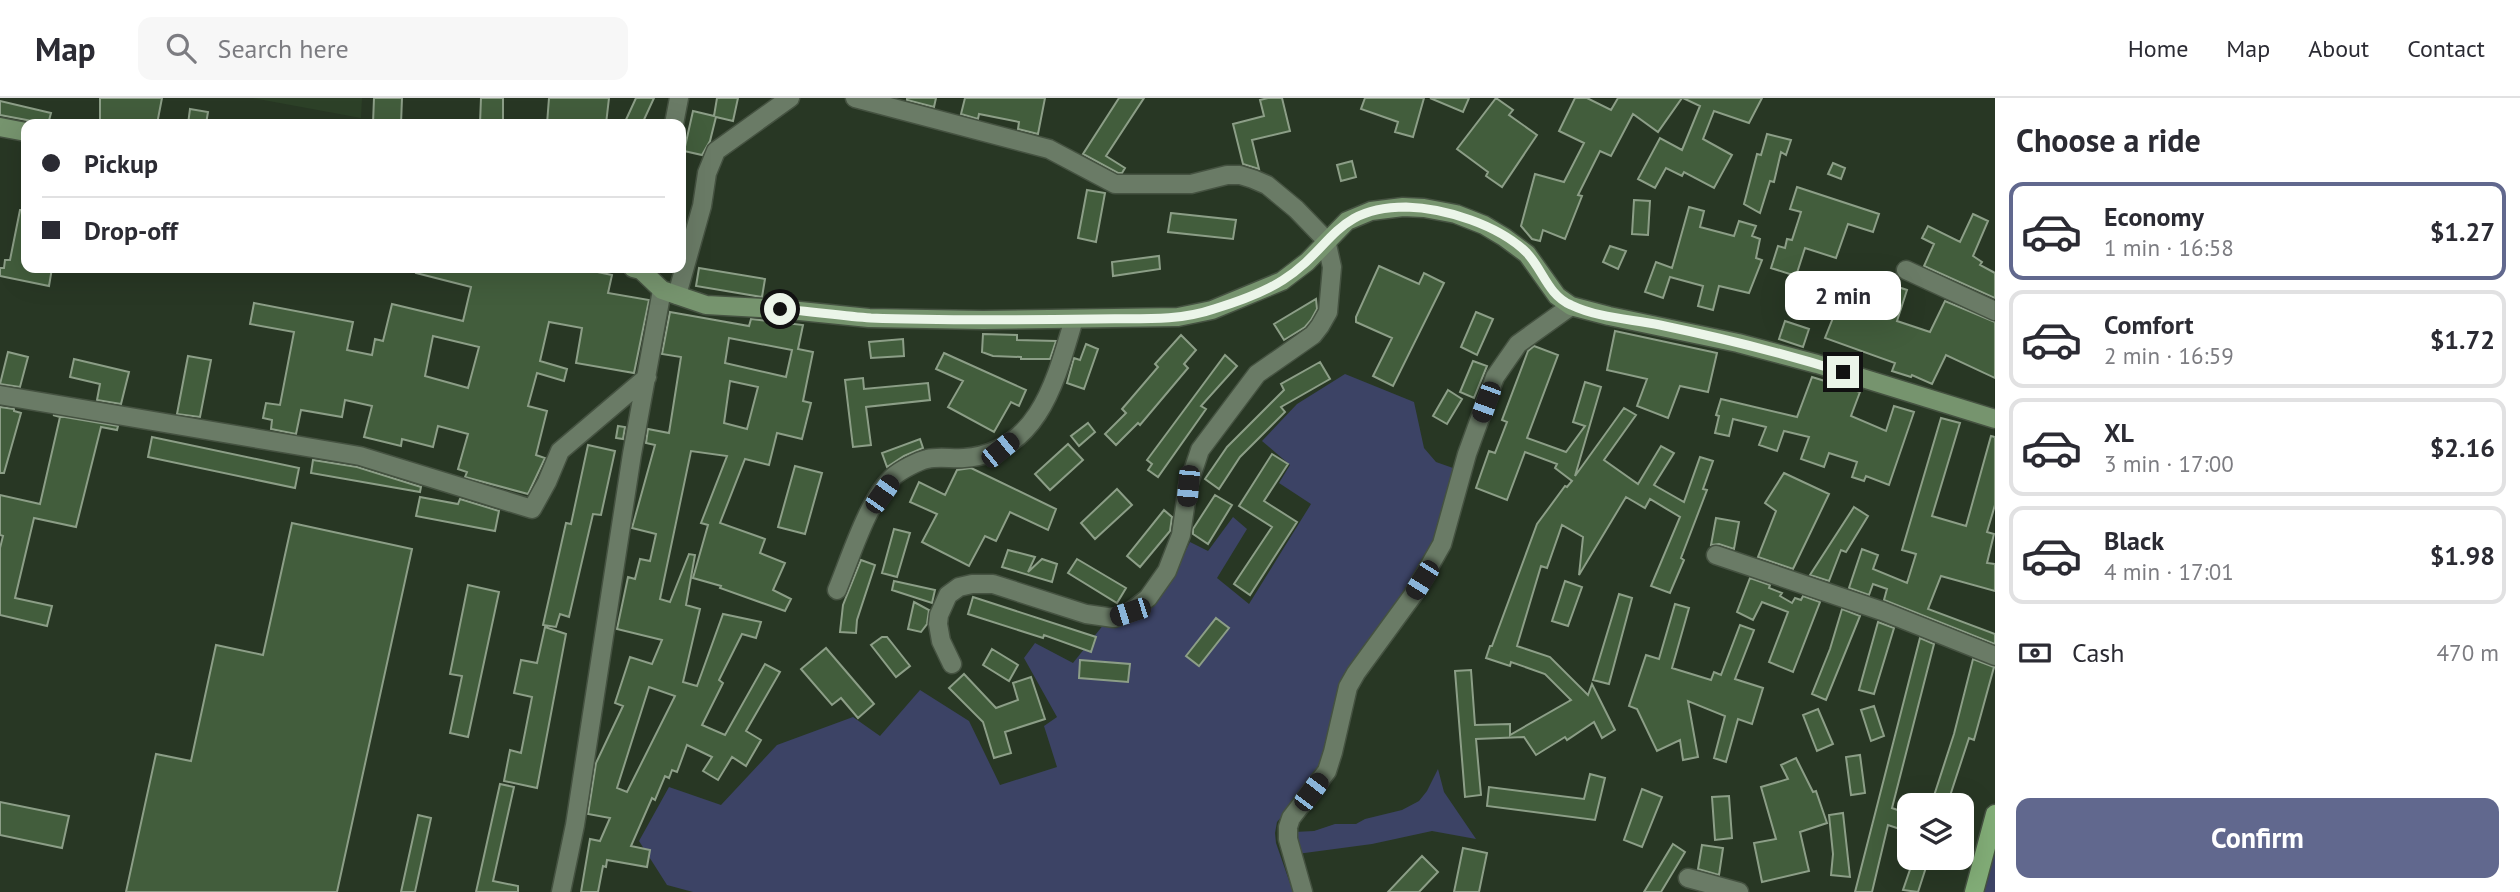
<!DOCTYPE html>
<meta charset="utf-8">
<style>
body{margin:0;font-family:"PT Sans",sans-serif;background:#f7f7f7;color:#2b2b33;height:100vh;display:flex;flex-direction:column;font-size:26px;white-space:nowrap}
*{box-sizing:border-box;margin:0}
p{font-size:23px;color:#7c7c81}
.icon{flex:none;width:38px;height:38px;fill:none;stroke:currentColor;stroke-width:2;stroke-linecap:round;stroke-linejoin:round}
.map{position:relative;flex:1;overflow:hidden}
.side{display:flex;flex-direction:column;background:#fff;width:525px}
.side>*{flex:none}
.banner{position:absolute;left:21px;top:21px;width:665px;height:154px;border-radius:14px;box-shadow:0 7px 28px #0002;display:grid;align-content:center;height:154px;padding:0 21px;background:#fff}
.tools{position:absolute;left:1897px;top:695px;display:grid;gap:14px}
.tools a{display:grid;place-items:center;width:77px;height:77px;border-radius:14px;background:#fff;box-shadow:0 7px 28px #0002;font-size:35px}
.end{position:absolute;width:32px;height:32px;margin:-16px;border:9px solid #ebf5e9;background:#111;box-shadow:0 0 0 4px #111}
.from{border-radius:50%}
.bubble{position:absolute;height:49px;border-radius:14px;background:#fff;box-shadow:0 7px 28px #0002;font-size:23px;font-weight:600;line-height:49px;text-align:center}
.car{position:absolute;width:21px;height:42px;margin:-21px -10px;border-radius:9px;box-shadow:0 0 5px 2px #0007;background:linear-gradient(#222 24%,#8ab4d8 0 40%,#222 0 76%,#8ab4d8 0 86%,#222 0)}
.banner b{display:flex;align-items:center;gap:24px;height:66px;font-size:26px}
.banner b+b{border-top:2px solid #e1e1e2}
.banner i{width:18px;height:18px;background:#2b2b33}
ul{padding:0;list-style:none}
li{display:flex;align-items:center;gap:21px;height:98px;margin:0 14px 10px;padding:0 7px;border:4px solid #e1e1e2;border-radius:14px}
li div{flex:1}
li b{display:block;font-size:26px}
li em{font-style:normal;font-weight:600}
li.selected{border-color:#61688e}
li>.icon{width:63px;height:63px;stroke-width:1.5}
h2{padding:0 21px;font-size:32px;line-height:84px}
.pay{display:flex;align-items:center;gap:18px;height:77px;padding:0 21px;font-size:26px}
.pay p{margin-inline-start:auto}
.cta{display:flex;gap:14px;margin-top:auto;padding:14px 21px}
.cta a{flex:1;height:80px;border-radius:14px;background:#61688e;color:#fff;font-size:28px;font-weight:600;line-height:80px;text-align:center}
header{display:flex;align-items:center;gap:42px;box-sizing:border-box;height:98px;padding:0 35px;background:#fff;border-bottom:2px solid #e1e1e2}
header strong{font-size:33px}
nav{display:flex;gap:38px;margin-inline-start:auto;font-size:24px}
.search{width:490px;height:63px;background:#f7f7f7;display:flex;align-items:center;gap:18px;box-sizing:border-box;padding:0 24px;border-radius:14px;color:#7c7c81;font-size:26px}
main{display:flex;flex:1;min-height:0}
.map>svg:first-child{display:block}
.built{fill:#2d4128}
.green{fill:#3c4365}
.building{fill:#425d3c;stroke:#8c9e87;stroke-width:2;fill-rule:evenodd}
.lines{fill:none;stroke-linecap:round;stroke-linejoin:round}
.street-casing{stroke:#455241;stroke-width:21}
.secondary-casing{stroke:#455241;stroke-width:21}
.primary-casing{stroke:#455241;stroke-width:21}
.street{stroke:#6a7b66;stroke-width:18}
.secondary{stroke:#76946e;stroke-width:18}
.primary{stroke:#82ad77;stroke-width:18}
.route{stroke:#ebf5e9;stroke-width:9}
</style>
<header>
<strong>Map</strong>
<div class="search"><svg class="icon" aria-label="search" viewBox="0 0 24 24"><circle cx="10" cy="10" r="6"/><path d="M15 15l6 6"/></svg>Search here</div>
<nav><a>Home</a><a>Map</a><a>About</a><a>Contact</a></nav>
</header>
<main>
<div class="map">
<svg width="1995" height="794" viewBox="0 0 1995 794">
<rect width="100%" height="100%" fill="#283724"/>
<!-- built -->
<path class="built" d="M252,0H362L361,20Z"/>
<!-- green -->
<path class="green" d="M1345,276L1414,304L1424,350L1436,364L1453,370L1450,403L1435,447L1409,488L1330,641L1317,677L1277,724L1275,735L1276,745L1293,794H693L667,787L639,743L669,689L721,707L777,647L853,619L880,638L920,592L969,623L1000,687L1057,669L1044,628L1057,619L1024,560L1035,545L1073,565L1104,526L1139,517L1167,490L1190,444L1208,453L1233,419L1247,431L1217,480L1249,506L1311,406L1279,385L1290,367L1262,343L1297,306Z
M1438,671L1444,694L1476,741L1432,733L1372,746L1297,756L1294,734L1314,733L1335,726H1356L1365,721L1402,712L1419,703L1427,693Z
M1995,750V794H1982Z"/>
<!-- building -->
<path class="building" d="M100,0H162L157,26H100Z
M374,0H402L401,26H373Z
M481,0H503V23L498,26H480Z
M549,0H609L606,26H547Z
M636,0H654L642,26H624Z
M717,0H738L733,23L716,19L710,43L702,57L684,53L693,13L714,18Z
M907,0H936L934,9L907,2Z
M965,0H1045L1038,36L1018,31L1019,24L979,16L978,21L961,16Z
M1119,0H1144L1106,58L1125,70L1122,75H1118L1083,56Z
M1268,0H1282L1290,33L1252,42L1259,71L1243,66L1233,26L1264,18L1260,2Z
M1365,0H1424L1413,39L1395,34L1398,24L1361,11Z
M1430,0H1469L1463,14Z
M1496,0L1513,12L1509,17L1537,37L1502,89L1486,78L1488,74L1457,51Z
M1575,0H1587L1611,12L1618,0H1682L1658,34L1633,16L1611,58L1600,53L1578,97L1582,98L1565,141L1543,132L1540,143L1532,141L1521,128L1535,76L1564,84L1584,45L1559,33Z
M1683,0H1762L1749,25L1714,13L1703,41L1732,57L1714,90L1684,74L1682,78L1666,70L1655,90L1638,81L1660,40L1682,52L1700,8Z
M0,3L51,15L48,26L0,17Z
M190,11L208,14L206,26H188Z
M1767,36L1791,42L1786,57L1781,54L1774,84L1770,83L1760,115L1744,106L1757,56L1761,57Z
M1352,63L1356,79L1341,83L1337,67Z
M1833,65L1845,70L1841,81L1828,76Z
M1797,89L1879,116L1873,134L1848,126L1836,160L1805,150L1796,178L1771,170L1778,148L1785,150L1787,141L1792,142L1801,114L1790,111Z
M1087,92L1105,95L1096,144L1078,140Z
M1634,102L1650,103L1648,137L1632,136Z
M1689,109L1704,113L1700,129L1734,138L1739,123L1756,128L1752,138L1760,141L1756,160L1762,162L1749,195L1719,188L1713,212L1698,208L1703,188L1670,179L1663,200L1645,194L1656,164L1672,170Z
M20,112H26V170H52L49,188L0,178V170H4L5,162H10Z
M1171,115L1236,122L1233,141L1168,134Z
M1973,116L1988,123L1973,158L1982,164L1980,167L1995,175V200L1924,168L1934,146L1922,140L1928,128L1960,144Z
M1610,148L1626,153L1618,171L1603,164Z
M1159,158L1160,171L1113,178L1112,164Z
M1379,168L1419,186L1424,175L1444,185L1393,288L1373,278L1392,240L1356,224V219Z
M417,170H578L612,177L608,195L649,202L634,275L576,265L582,230L549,224L540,263L567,271L564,283L537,275L528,308L547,313L536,357L545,360L528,396L465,379L467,374L458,371L468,336L438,328L433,349L402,341L401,348L364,339L372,308L345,302L342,319L301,312L296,336L271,331L272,322L263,320L266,305L280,307L294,234L250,226L254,205L353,224L347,252L372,257L375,241L383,243L392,206L463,223L471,189L416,175ZM433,238L479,249L468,290L425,278Z
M699,170L765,181L762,199L696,188Z
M1883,184L1907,192L1897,223L1930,234L1945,203L1995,224V280L1946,257L1932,286L1912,277L1911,279L1892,273L1895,265L1825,240L1843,195L1875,207Z
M1316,201L1317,211L1311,222L1305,229L1284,242L1274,226Z
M670,214L749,228L751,221L803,227L798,251L813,254L803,303L811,305L802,341L777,335L769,367L745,361L720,425L765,441L760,455L785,465L773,492L791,501L785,513L720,490L721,488L693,480L708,427L701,425L727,358L691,353L660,501L670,504L689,456L695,457L686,507L700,511L683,584L697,588L723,516L761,524L756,540L742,536L719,582L723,585L702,627L725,637L765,566L780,574L746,633L761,642L746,668L732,659L718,682L703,673L712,659L687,647L677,674L672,672L669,680L665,678L655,702L652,700L631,748L650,752L647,769L607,762L606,769L603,768L598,794H581L590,741L600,743L610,720L588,716L596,665L623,608L615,605L630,559L652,566L662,542L617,531L628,479L635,481L640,461L650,463L656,436L632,430L655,347L646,345L648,331L669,335L681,259L662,256ZM729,240L792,252L786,279L725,265ZM730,283L758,289L747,331L724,325ZM649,589L675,598L627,694L617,690Z
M1476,214L1493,221L1477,257L1461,249Z
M1785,223L1809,231L1803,249L1779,241Z
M1615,233L1717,255L1708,294L1680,288L1668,320L1637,308L1647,281L1607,272Z
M983,236L1017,237V242L1056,243L1050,261H1021V259L993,258L982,254Z
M1181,237L1196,252L1184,266L1188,270L1140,327L1138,325L1116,347L1105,336L1126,315L1122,311L1158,269L1155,266Z
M903,241L904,258L871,260L869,244Z
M1086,246L1098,251L1084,291L1067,285L1074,260L1080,262Z
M1534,248L1558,257L1527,340L1566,354L1585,328L1573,324L1585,284L1601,289L1575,378L1624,310L1636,317L1604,362L1638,386L1661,348L1674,355L1654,387L1684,404L1700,359L1713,363L1703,391L1707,392L1681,460L1684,462L1670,495L1651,488L1680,419L1650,401L1645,410L1626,399L1579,477L1583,439L1562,427L1547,470L1541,468L1517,548L1550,559L1588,597L1592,586L1615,632L1602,640L1594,624L1567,642L1565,639L1536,657L1524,639L1476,641L1481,697L1465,699L1455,573L1471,572L1475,627L1510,626V637L1571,602L1545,576L1511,564L1510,568L1486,560L1490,548H1492L1537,426L1565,388L1567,389L1572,383L1555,370L1557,366L1525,354L1507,402L1476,390L1489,353L1495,355L1507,324L1502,322L1528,253Z
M8,254L28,259L20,289L0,286Z
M944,255L1026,292L1019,308L1011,304L994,334L948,309L963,283L936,271Z
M1225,257L1237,268L1201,308L1206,311L1158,379L1148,372L1152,366L1147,362Z
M188,258L211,262L200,319L177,316Z
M74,261L129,274L121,306L97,302L100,286L70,279Z
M1473,263L1487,268L1474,300L1460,294Z
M1320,264L1330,281L1281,309L1285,314L1240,359L1219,391L1205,381L1227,349L1284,292L1281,286Z
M1812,279L1860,294L1851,318L1886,333L1894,308L1914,314L1889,387L1866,378L1864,383L1852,379L1857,364L1829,355L1824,369L1801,361L1809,339L1784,333L1777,353L1759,347L1766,329L1733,321L1729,338L1715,335L1719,318L1716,317L1721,301L1797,319Z
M863,280L864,291L928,285L930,302L866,309L871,347L853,349L845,282Z
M1448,292L1462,301L1447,326L1433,318Z
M0,309L14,311V313L21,315L4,375H0Z
M53,317L118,328L117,332L101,329L76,429L34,420L15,500L52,508L47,528L0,517V450L3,438L0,437V397L40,406L60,319Z
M1941,320L1960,325L1932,418L1966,428L1991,338L1995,339V407L1987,434L1994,436L1987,465L1995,466V493L1941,478L1928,511L1995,536V546L1884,502L1887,491L1873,486L1869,497L1849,490L1862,451L1878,457L1873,471L1907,485L1916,456L1902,452Z
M1088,325L1095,334L1079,348L1071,338Z
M618,328L625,329L623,341L616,340Z
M152,339L299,370L295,390L148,359Z
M920,341L923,350L904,358L887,369L882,355Z
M1068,346L1083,362L1050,392L1035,376Z
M588,347L615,353L601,417L593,416L569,519L560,516L556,529L543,527L566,425L571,426Z
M1272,356L1288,366L1264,403L1297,424L1250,497L1234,486L1272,429L1239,408Z
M313,362L357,369L421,389L420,394L311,375Z
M795,368L822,375L805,436L778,429Z
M971,370L1056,411L1048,432L1010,414L996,443L985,438L969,468L922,444L937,416L910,404L919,384L945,397L957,372Z
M1784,375L1829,396L1793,471L1758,459L1776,413L1765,405Z
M1117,391L1132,407L1095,441L1081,425Z
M1215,397L1232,407L1208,446L1193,436V431Z
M420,399L458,406L460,401L499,413L495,433L416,418Z
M1854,409L1868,418L1846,454L1841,452L1829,483L1810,477Z
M1164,412L1172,419L1170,433L1140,469L1127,458Z
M1716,420L1739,424L1734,451L1719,446L1711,447Z
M292,425L412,451L337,794H126L156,656L191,663L216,547L263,557Z
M894,431L910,435L897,479L882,475Z
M1008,452L1035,459L1028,474L1042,461L1057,466L1052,484L1002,469Z
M1077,461L1126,490L1117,505L1068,475Z
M861,462L875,467L857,522L856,535L840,534L843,507Z
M1750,480L1770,487L1769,490L1782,495L1780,498L1792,505L1795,500L1801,502L1803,498L1820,504L1793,574L1769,564L1788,514L1762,504L1753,522L1737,514Z
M894,483L935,492L932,505L892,492Z
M1565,483L1582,489L1568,528L1552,523Z
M468,487L499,494L468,639L450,635L462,578L450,576Z
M1619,496L1632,500L1609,586L1593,582Z
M973,499L1096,539L1091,554L1044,537L1043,540L968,516Z
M914,504L929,512L927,526L921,534L908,531Z
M1675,506L1689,510L1672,570L1711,582L1714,574L1721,577L1740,527L1754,532L1735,581L1763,590L1752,626L1738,621L1726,664L1714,660L1725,618L1688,603L1698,659L1683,662L1680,642L1657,653L1637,611L1629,608L1646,557L1659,561Z
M1842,511L1860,518L1826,602L1812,596L1830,551Z
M1216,520L1229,530L1199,568L1186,558Z
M1878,524L1894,530L1874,596L1859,592Z
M545,529L566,536L537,690L504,683L510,652L521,655L532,599L514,595L521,562L537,565Z
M882,539H887L910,568L896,579L871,547Z
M1920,540L1934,546L1892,710L1909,716V734L1888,727L1872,794H1855Z
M826,550L874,606L858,620L841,600L832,607L801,571Z
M992,551L1018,567L1009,583L983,567Z
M1973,561L1994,569L1974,642L1969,640L1947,707H1931L1954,636Z
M1080,562L1130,566L1128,584L1079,580Z
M964,576L996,610L1018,602L1013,585L1031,579L1045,621L1005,634L1011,655L994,660L983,624L949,590Z
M1874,608L1884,638L1871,643L1861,612Z
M1818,611L1833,646L1817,653L1803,617Z
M1860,657L1865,695L1851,697L1846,659Z
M1796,660L1813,694L1816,693L1827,725L1800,734L1809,773L1762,784L1754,745L1776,741L1761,689L1788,681L1781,667Z
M1590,676L1605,680L1595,722L1487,708L1489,689L1584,701Z
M500,686L514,689L493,783L518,788V794H476Z
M1642,691L1662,699L1642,749L1624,742Z
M1729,698L1732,740L1715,742L1712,699Z
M0,704L69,718L62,750L0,737Z
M1843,715L1850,779L1831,777L1833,756L1829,717Z
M418,717L431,720L415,794H401Z
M1673,746L1685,754L1661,794H1644Z
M1702,747L1723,750L1719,777L1698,771Z
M1463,750L1487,755L1479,794H1454Z
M1422,758L1438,774L1419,794H1388Z
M1914,760H1929L1918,794L1903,792Z"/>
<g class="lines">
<!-- street casing -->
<g class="street-casing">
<path id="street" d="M855,0L1049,51L1115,86H1191L1227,77H1240L1253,81L1267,87L1296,111L1326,142L1332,169L1328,214L1320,228L1313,237L1257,276L1200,352L1188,388L1181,437L1167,473L1148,500L1130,514L1114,520L1086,516L993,486H972L959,489L948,497L939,517L938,526L941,543L952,566
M674,26L679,0
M1906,172L1995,213
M677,197L702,108L707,75L716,53L790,0
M0,297L360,358L532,411L547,384L560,353L647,279
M1716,457L1882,513L1995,558
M837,492C850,461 869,399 894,378C901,372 918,363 927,361C939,358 952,361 964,360C1039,355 1056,281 1074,221
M1688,780L1739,794
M561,794L575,727L632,356L662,192
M1303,794L1288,741V729L1291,720L1327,673L1333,654L1348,589L1356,575L1413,497L1442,446L1467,356L1495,279L1518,246L1571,208"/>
</g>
<!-- secondary casing -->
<g class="secondary-casing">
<path id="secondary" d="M0,29L26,34
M633,170L641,172L662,192L706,207L780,211L869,220L983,222L1178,219L1212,212L1282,183L1307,164L1347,123L1371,113L1403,109L1424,110L1456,116L1484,127L1504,139L1527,156L1557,198L1571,208L1609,218L1738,245L1817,266L1995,321"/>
</g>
<!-- primary casing -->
<g class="primary-casing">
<path id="primary" d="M1974,794L1995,716"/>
</g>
<!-- street -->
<use href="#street" class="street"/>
<!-- secondary -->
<use href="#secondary" class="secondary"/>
<!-- primary -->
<use href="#primary" class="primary"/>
</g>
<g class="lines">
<!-- route -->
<path class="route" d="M780,211C810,213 841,218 871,220C946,223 1020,222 1095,221C1134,220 1177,224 1214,211C1237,204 1263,195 1283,182C1333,150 1334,109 1406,109C1445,110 1499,127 1527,155C1543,172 1548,197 1571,207C1598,220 1631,221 1660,227C1722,240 1783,255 1843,274"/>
</g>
</svg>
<div class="tools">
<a><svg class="icon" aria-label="layers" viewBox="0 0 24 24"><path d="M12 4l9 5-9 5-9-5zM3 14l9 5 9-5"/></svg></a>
</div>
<i class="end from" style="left:780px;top:211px"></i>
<i class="end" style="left:1843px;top:274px"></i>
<div class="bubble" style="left:1785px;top:173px;width:116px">2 min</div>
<i class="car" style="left:1486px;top:304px;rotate:200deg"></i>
<i class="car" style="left:1000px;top:352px;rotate:51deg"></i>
<i class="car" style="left:1188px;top:388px;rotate:185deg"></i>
<i class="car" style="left:882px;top:396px;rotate:35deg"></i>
<i class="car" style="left:1422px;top:482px;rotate:212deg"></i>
<i class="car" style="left:1130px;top:514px;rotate:252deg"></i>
<i class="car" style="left:1311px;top:694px;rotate:37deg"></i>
<div class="banner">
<b><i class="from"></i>Pickup</b>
<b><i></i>Drop-off</b>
</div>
</div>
<section class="side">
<h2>Choose a ride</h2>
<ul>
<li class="selected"><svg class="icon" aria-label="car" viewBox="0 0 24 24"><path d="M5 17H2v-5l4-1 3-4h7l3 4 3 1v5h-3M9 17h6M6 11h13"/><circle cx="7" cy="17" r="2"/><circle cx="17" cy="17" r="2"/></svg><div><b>Economy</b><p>1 min · 16:58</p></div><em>$1.27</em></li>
<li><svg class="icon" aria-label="car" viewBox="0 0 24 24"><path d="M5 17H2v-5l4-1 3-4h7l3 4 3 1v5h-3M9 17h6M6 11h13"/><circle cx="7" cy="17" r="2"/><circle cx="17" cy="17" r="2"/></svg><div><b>Comfort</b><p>2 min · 16:59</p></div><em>$1.72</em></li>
<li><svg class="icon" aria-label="car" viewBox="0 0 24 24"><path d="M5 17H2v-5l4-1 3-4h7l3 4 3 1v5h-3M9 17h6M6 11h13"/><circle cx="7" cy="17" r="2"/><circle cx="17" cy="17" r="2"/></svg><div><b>XL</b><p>3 min · 17:00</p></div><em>$2.16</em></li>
<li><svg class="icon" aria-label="car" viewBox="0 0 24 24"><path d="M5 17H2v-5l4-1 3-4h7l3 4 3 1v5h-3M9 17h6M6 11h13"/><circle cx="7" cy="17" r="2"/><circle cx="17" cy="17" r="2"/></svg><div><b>Black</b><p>4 min · 17:01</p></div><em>$1.98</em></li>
</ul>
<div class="pay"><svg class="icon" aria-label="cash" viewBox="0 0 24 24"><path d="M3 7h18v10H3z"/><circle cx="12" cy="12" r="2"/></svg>Cash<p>470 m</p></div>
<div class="cta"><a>Confirm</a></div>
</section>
</main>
